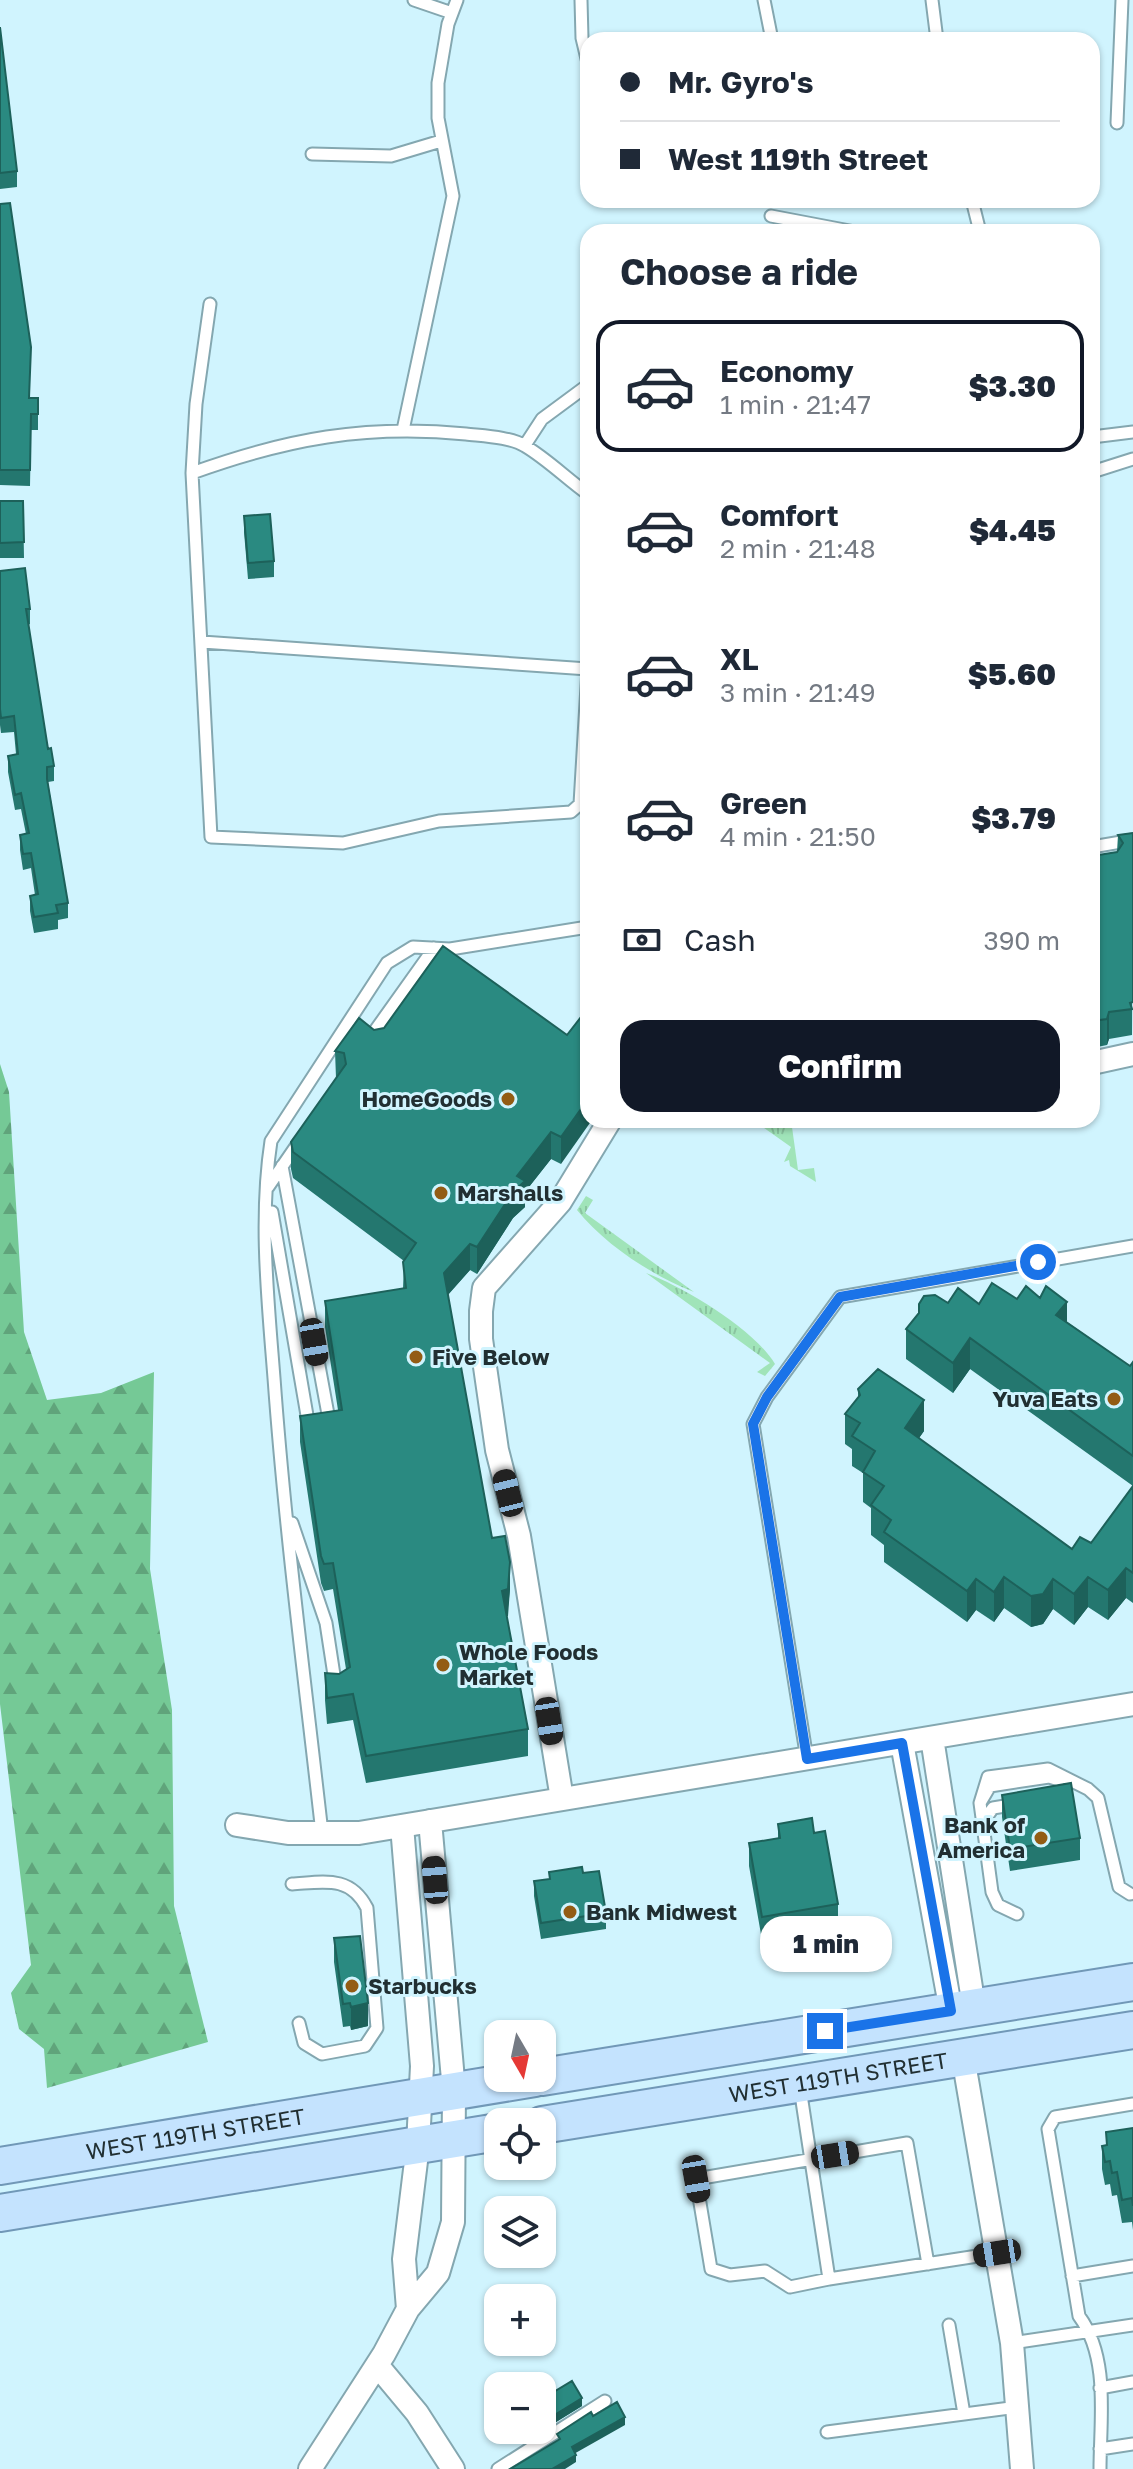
<!DOCTYPE html>
<meta charset="utf-8">
<style>
body{margin:0;font-family:"Golos Text",sans-serif;background:#f2f2f3;color:#1f2937;height:100vh;display:flex;flex-direction:column;font-size:30px;white-space:nowrap}
*{box-sizing:border-box;margin:0}
p{font-size:26px;color:#747a83}
.icon{flex:none;width:44px;height:44px;fill:none;stroke:currentColor;stroke-width:2;stroke-linecap:round;stroke-linejoin:round}
.map{position:relative;flex:1;overflow:hidden}
.details{position:absolute;left:580px;top:224px;width:520px;height:904px;display:flex;flex-direction:column;background:#fff;border-radius:24px;box-shadow:0 2px 6px #0004}
.details>*{flex:none}
.banner{position:absolute;left:580px;top:32px;width:520px;height:176px;border-radius:24px;box-shadow:0 2px 6px #0004;display:grid;align-content:center;height:176px;padding:0 40px;background:#fff}
.needle{width:52px;rotate:171deg}
.fabs{position:absolute;left:484px;top:2020px;display:grid;gap:16px}
.fabs a{display:grid;place-items:center;width:72px;height:72px;border-radius:16px;background:#fff;box-shadow:0 2px 6px #0004;font-size:40px}
.end{position:absolute;width:36px;height:36px;margin:-18px;border:10px solid #1a73e8;background:#fff;box-shadow:0 0 0 4px #fff}
.from{border-radius:50%}
.bubble{position:absolute;height:56px;border-radius:24px;background:#fff;box-shadow:0 2px 6px #0004;font-size:26px;font-weight:800;line-height:56px;text-align:center}
.car{position:absolute;width:24px;height:48px;margin:-24px -12px;border-radius:10px;box-shadow:0 0 6px 2px #0007;background:linear-gradient(#222 24%,#8ab4d8 0 40%,#222 0 76%,#8ab4d8 0 86%,#222 0)}
.banner b{display:flex;align-items:center;gap:28px;height:76px;font-size:30px}
.banner b+b{border-top:2px solid #e0e1e3}
.banner i{width:20px;height:20px;background:#1f2937}
ul{padding:0;list-style:none}
li{display:flex;align-items:center;gap:24px;height:132px;margin:0 16px 12px;padding:0 24px;border:4px solid transparent;border-radius:24px}
li div{flex:1}
li b{display:block;font-size:30px}
li em{font-style:normal;font-weight:800}
li.current{border-color:#111827}
li>.icon{width:72px;height:72px;stroke-width:1.5}
h2{padding:0 40px;font-size:36px;line-height:96px}
.pay{display:flex;align-items:center;gap:20px;height:88px;padding:0 40px;font-size:30px}
.pay p{margin-inline-start:auto}
.button{display:flex;gap:16px;margin-top:auto;padding:16px 40px}
.button a{flex:1;height:92px;border-radius:24px;background:#111827;color:#fff;font-size:32px;font-weight:800;line-height:92px;text-align:center}
.map>svg:first-child{display:block}
.grass{fill:url(#grass-tufts)}
.forest{fill:url(#forest-firs)}
.lines{fill:none;stroke-linecap:round;stroke-linejoin:round}
.lane-casing{stroke:#84a7b0;stroke-width:15}
.street-casing{stroke:#84a7b0;stroke-width:26}
.primary-casing{stroke:#7198b7;stroke-width:40}
.lane{stroke:#fff;stroke-width:11}
.street{stroke:#fff;stroke-width:22}
.primary{stroke:#c4e3fe;stroke-width:36}
.wall{fill:#24776f}
.shaded-wall{fill:#1d615a}
.building{fill:#2a8a81;stroke:#1d615a;stroke-width:2}
.route{stroke:#1a73e8;stroke-width:10}
.poi-dot{fill:#935c14;stroke:#d0f4fe;stroke-width:3}
.labels{text-anchor:middle;stroke-width:6;stroke-linejoin:round;paint-order:stroke}
.poi-label{font-size:22px;font-weight:bold;fill:#212f32;stroke:#d0f4fe;text-anchor:start}
.street-label{font-size:22px;fill:#212f32;stroke:#d0f4fe}
</style>
<div class="map">
<svg width="1133" height="2469" viewBox="0 0 1133 2469">
<defs>
<pattern id="grass-tufts" width="24" height="20" patternUnits="userSpaceOnUse" patternTransform="scale(2)"><rect width="24" height="20" fill="#a0e4b9"/><path d="M3 7l-1-3M5 7V3M7 7l1-3M15 17l-1-3M17 17v-4M19 17l1-3" fill="none" stroke="#8ac4a0"/></pattern>
<pattern id="forest-firs" width="22" height="20" patternUnits="userSpaceOnUse" patternTransform="scale(2)"><rect width="22" height="20" fill="#75c996"/><path d="M5 1l3.5 6h-7zM16 11l3.5 6h-7z" fill="#60a47b"/></pattern>
</defs>
<rect width="100%" height="100%" fill="#d0f4fe"/>
<!-- grass -->
<path class="grass" d="M753,1120H791L798,1170L814,1168L816,1182L790,1166L789,1160L784,1162L791,1147Z
M586,1196L593,1200L585,1213L694,1292C653,1276 605,1245 577,1210Z
M646,1273C684,1287 754,1329 775,1364L765,1376L757,1372L770,1363Z"/>
<!-- forest -->
<path class="forest" d="M0,1064L9,1092L24,1332L47,1400L101,1393L154,1372L150,1569L172,1710L174,1906L208,2042L47,2088L44,2049L19,2029L11,1993L31,1965L0,1704Z"/>
<g class="lines">
<!-- lane casing -->
<g class="lane-casing">
<path id="lane" d="M414,0L452,13
M581,0L582,38L588,63
M764,0L772,40
M932,0L937,40
M1117,123L1122,0
M312,154L391,156L441,141
M972,200L980,232
M771,216L855,232
M403,430L453,196L438,118V83L448,24L457,0
M1092,437L1133,432
M525,445L542,419L588,385
M1092,472L1133,459
M192,473C286,439 366,424 466,434C483,436 511,437 525,446C547,459 567,479 588,494
M202,642L588,669L580,804L571,812L439,821L343,843L211,837L192,473L196,404L210,304
M1092,847L1133,840
M367,1042L434,948
M282,1166L330,1425
M268,1187L299,1142
M272,1212L309,1427
M292,1523L326,1623L336,1688
M807,1759L753,1424L767,1397L840,1297L1133,1246
M980,1803L988,1777L1048,1769L1088,1789L1098,1798L1119,1887L1130,1894
M982,1823L993,1808L1017,1804
M322,1833C305,1682 285,1530 274,1378C268,1301 259,1219 271,1141L387,963L413,947L450,949L588,927
M292,1884C324,1882 350,1875 367,1908L377,2028L365,2046L322,2054L304,2043L299,2023
M1017,1914L998,1905L992,1892L980,1803L990,1786L1049,1777L1059,1780
M800,2088L829,2279L997,2253
M1072,2276L1133,2266
M829,2279L790,2287L765,2271L730,2275L711,2269L696,2179L907,2143L928,2264
M949,2325L964,2414
M1012,2343L1133,2325
M1100,2388L1133,2382
M827,2432L1018,2407
M1100,2449L1133,2444
M498,2469L605,2401
M1100,2469C1100,2419 1110,2358 1079,2316L1048,2129L1055,2117L1133,2104"/>
</g>
<!-- street casing -->
<g class="street-casing">
<path id="street" d="M1092,1063L1133,1054
M932,1738L974,2007
M902,1743L951,2011
M562,1799L519,1536L497,1450L481,1339V1311L484,1288L560,1202L610,1120
M237,1825L288,1833H359L1133,1704
M402,1826L422,2066L418,2145L404,2259L408,2309
M963,2057L1012,2343L1022,2469
M377,2365L417,2413L453,2469
M310,2469L384,2354L408,2309L438,2273L453,2222L454,2091L430,1821"/>
</g>
<!-- primary casing -->
<g class="primary-casing">
<g id="primary">
<path d="M542,2077L1133,1982"/>
<path id="s1" d="M542,2125L1133,2030"/>
<path id="s2" d="M0,2166L535,2078"/>
<path d="M0,2213L498,2132"/>
</g>
</g>
<!-- lane -->
<use href="#lane" class="lane"/>
<!-- street -->
<use href="#street" class="street"/>
<!-- primary -->
<use href="#primary" class="primary"/>
</g>
<!-- wall -->
<path class="wall" d="M0,27L17,171V187L0,189Z
M0,204L30,398H38V430H31L30,486L0,485Z
M0,501H23L24,558H0Z
M244,516L274,561V577L248,579L244,532Z
M0,571L30,609V624L28,625L48,749L54,766V781L48,782L68,903V918L58,920V929L34,933L30,911V896L35,895L31,868L23,870L20,850V835L26,834L21,809L15,810L8,772V756L16,754L14,732L1,733L0,725Z
M1133,833L1132,1035L1109,1039L1107,1045L1092,1048V856L1117,852L1118,835Z
M374,1030L567,1035L561,1164L551,1159L525,1192V1207L513,1218L477,1274L470,1270L448,1295L492,1538L510,1589L507,1616L528,1729V1756L366,1783L353,1720L327,1724L325,1700V1673L339,1674L346,1669L333,1589L324,1591L321,1583L300,1442V1416L338,1410L325,1327V1301L403,1289L404,1261L293,1178L291,1169V1142L336,1078L335,1051Z
M1017,1299L1067,1322L1130,1366L1133,1362V1486L970,1369L953,1393L906,1359V1329L948,1303L979,1304Z
M858,1389L924,1431L919,1438L1072,1549L1091,1543L1133,1486V1603L1126,1598L1108,1620L1088,1607L1074,1625L1053,1609L1043,1624L1031,1627L1004,1608L994,1622L976,1610L967,1622L884,1562V1545L871,1535V1508L863,1502V1473L852,1466V1449L845,1444V1414L858,1398Z
M1002,1795L1080,1838V1860L1010,1871L1002,1817Z
M778,1824L814,1833L838,1904V1927L762,1940L749,1866V1843L778,1838Z
M549,1872L583,1873L606,1913V1929L541,1939L534,1896V1881L549,1879Z
M334,1938L368,2026L351,2030L350,2026L343,2027L334,1962Z
M1133,2128V2230L1132,2222L1122,2223L1117,2195L1112,2196L1110,2184L1105,2185L1102,2169V2146L1106,2145V2132Z
M542,2399L582,2406L548,2427L542,2417Z"/>
<!-- shaded-wall -->
<path class="shaded-wall" d="M1109,1012V1039L1107,1045V1019Z
M588,1082V1120H592L561,1164V1137Z
M551,1132V1159L525,1192V1207L513,1218L477,1274V1247L513,1192L517,1176Z
M470,1244V1270L444,1299V1273Z
M1067,1302V1332L1056,1315Z
M970,1338V1369L953,1393V1363Z
M924,1400V1431L905,1458V1428Z
M510,1562V1589L508,1616L502,1617V1591Z
M1126,1568V1598L1108,1620V1590Z
M1004,1577V1608L994,1622V1592Z
M1088,1577V1607L1074,1625V1594Z
M976,1579V1610L967,1622V1591Z
M1053,1579V1609L1043,1624L1031,1627V1596Z
M368,2003V2026L351,2030V2007Z
M582,2398V2406L548,2427V2419Z
M625,2417V2425L572,2455V2447Z
M576,2455V2462L565,2469H552Z"/>
<!-- building -->
<path class="building" d="M0,27L17,171L0,173Z
M10,203L31,347L29,398H38V414H31L30,470H0V204Z
M0,501H23L24,542L0,543Z
M270,514L274,561L248,563L244,516Z
M25,568L30,609H26L48,749L51,748L54,766L47,767V779L68,903L56,905L58,913L34,917L30,896L38,894L31,853L23,854L20,835L29,833L21,793L15,795L8,756L18,754L14,716L1,718L0,709V571Z
M1133,833V1002L1130,1003L1132,1009L1109,1012L1107,1019L1092,1021V856L1117,852L1123,843L1118,835Z
M443,946L567,1035L588,1008V1099L561,1137L551,1132L517,1176L525,1181L513,1192L477,1247L470,1244L444,1273L492,1538L505,1536L510,1562L508,1589L502,1591L528,1729L366,1756L353,1694L327,1698L325,1673L339,1674L350,1667L333,1563L324,1564L321,1556L300,1416L342,1410L325,1301L406,1288L403,1262L416,1243L293,1152L291,1142L346,1064L344,1053L335,1051L359,1018L374,1030L384,1028Z
M992,1283L1017,1299L1026,1286L1040,1298L1046,1286L1067,1302L1056,1315L1130,1366L1133,1362V1456L970,1338L953,1363L906,1329L919,1313V1304L924,1296L935,1295L948,1303L958,1288L979,1304Z
M878,1369L924,1400L905,1428L1072,1549L1080,1537L1091,1543L1133,1486V1573L1126,1568L1108,1590L1088,1577L1074,1594L1053,1579L1043,1594L1031,1596L1004,1577L994,1592L976,1579L967,1591L884,1532L891,1520L871,1505L884,1486L863,1472L875,1451L852,1436L860,1423L845,1414L860,1395L858,1389Z
M1071,1783L1080,1838L1010,1849L1002,1795Z
M812,1818L814,1833L825,1831L838,1904L762,1917L749,1843L780,1838L778,1824Z
M582,1867L583,1873L599,1871L606,1913L541,1923L534,1881L550,1879L549,1872Z
M360,1936L368,2003L351,2007L350,2003L343,2004L334,1938Z
M1133,2128V2206L1132,2198L1122,2200L1117,2172L1112,2173L1110,2161L1105,2162L1102,2146L1107,2145L1106,2132Z
M572,2381L582,2398L548,2419L542,2409V2399Z
M617,2402L625,2417L572,2447L576,2455L552,2469H510L560,2439L557,2434L591,2412L593,2416Z"/>
<g class="lines">
<!-- route -->
<path class="route" d="M825,2031L951,2011L902,1743L807,1759L753,1424L767,1397L840,1297L1038,1262"/>
</g>
<!-- markers -->
<g class="poi-dot">
<circle cx="508" cy="1099" r="8"/>
<circle cx="441" cy="1193" r="8"/>
<circle cx="416" cy="1357" r="8"/>
<circle cx="1114" cy="1399" r="8"/>
<circle cx="443" cy="1665" r="8"/>
<circle cx="1041" cy="1838" r="8"/>
<circle cx="570" cy="1912" r="8"/>
<circle cx="352" cy="1986" r="8"/>
</g>
<g class="labels">
<!-- poi labels -->
<g class="poi-label">
<text x="492" y="1107" text-anchor="end">HomeGoods</text>
<text x="457" y="1201">Marshalls</text>
<text x="432" y="1365">Five Below</text>
<text x="1098" y="1407" text-anchor="end">Yuva Eats</text>
<text x="459" y="1660">Whole Foods<tspan x="459" dy="25">Market</tspan></text>
<text x="1025" y="1833" text-anchor="end">Bank of<tspan x="1025" dy="25">America</tspan></text>
<text x="586" y="1920">Bank Midwest</text>
<text x="368" y="1994">Starbucks</text>
</g>
<!-- street labels -->
<g class="street-label">
<text dy="8" stroke="none"><textPath href="#s1" startOffset="300">WEST 119TH STREET</textPath></text>
<text dy="8" stroke="none"><textPath href="#s2" startOffset="198">WEST 119TH STREET</textPath></text>
</g>
</g>
</svg>
<div class="fabs">
<a><svg class="needle" viewBox="-14 -14 28 28"><path d="M0-13l5 13h-10z" fill="#e53935"/><path d="M0 13l5-13h-10z" fill="#747a83"/></svg></a>
<a><svg class="icon" aria-label="locate" viewBox="0 0 24 24"><circle cx="12" cy="12" r="6"/><path d="M12 2v4M12 18v4M2 12h4M18 12h4"/></svg></a>
<a><svg class="icon" aria-label="layers" viewBox="0 0 24 24"><path d="M12 4l9 5-9 5-9-5zM3 14l9 5 9-5"/></svg></a>
<a>+</a>
<a>−</a>
</div>
<i class="end from" style="left:1038px;top:1262px"></i>
<i class="end" style="left:825px;top:2031px"></i>
<div class="bubble" style="left:760px;top:1916px;width:132px">1 min</div>
<i class="car" style="left:314px;top:1342px;rotate:170deg"></i>
<i class="car" style="left:508px;top:1493px;rotate:346deg"></i>
<i class="car" style="left:549px;top:1721px;rotate:171deg"></i>
<i class="car" style="left:435px;top:1880px;rotate:355deg"></i>
<i class="car" style="left:835px;top:2155px;rotate:81deg"></i>
<i class="car" style="left:696px;top:2179px;rotate:170deg"></i>
<i class="car" style="left:997px;top:2253px;rotate:261deg"></i>
<div class="banner">
<b><i class="from"></i>Mr. Gyro's</b>
<b><i></i>West 119th Street</b>
</div>
<section class="details">
<h2>Choose a ride</h2>
<ul>
<li class="current"><svg class="icon" aria-label="car" viewBox="0 0 24 24"><path d="M5 17H2v-5l4-1 3-4h7l3 4 3 1v5h-3M9 17h6M6 11h13"/><circle cx="7" cy="17" r="2"/><circle cx="17" cy="17" r="2"/></svg><div><b>Economy</b><p>1 min · 21:47</p></div><em>$3.30</em></li>
<li><svg class="icon" aria-label="car" viewBox="0 0 24 24"><path d="M5 17H2v-5l4-1 3-4h7l3 4 3 1v5h-3M9 17h6M6 11h13"/><circle cx="7" cy="17" r="2"/><circle cx="17" cy="17" r="2"/></svg><div><b>Comfort</b><p>2 min · 21:48</p></div><em>$4.45</em></li>
<li><svg class="icon" aria-label="car" viewBox="0 0 24 24"><path d="M5 17H2v-5l4-1 3-4h7l3 4 3 1v5h-3M9 17h6M6 11h13"/><circle cx="7" cy="17" r="2"/><circle cx="17" cy="17" r="2"/></svg><div><b>XL</b><p>3 min · 21:49</p></div><em>$5.60</em></li>
<li><svg class="icon" aria-label="car" viewBox="0 0 24 24"><path d="M5 17H2v-5l4-1 3-4h7l3 4 3 1v5h-3M9 17h6M6 11h13"/><circle cx="7" cy="17" r="2"/><circle cx="17" cy="17" r="2"/></svg><div><b>Green</b><p>4 min · 21:50</p></div><em>$3.79</em></li>
</ul>
<div class="pay"><svg class="icon" aria-label="cash" viewBox="0 0 24 24"><path d="M3 7h18v10H3z"/><circle cx="12" cy="12" r="2"/></svg>Cash<p>390 m</p></div>
<div class="button"><a>Confirm</a></div>
</section>
</div>
